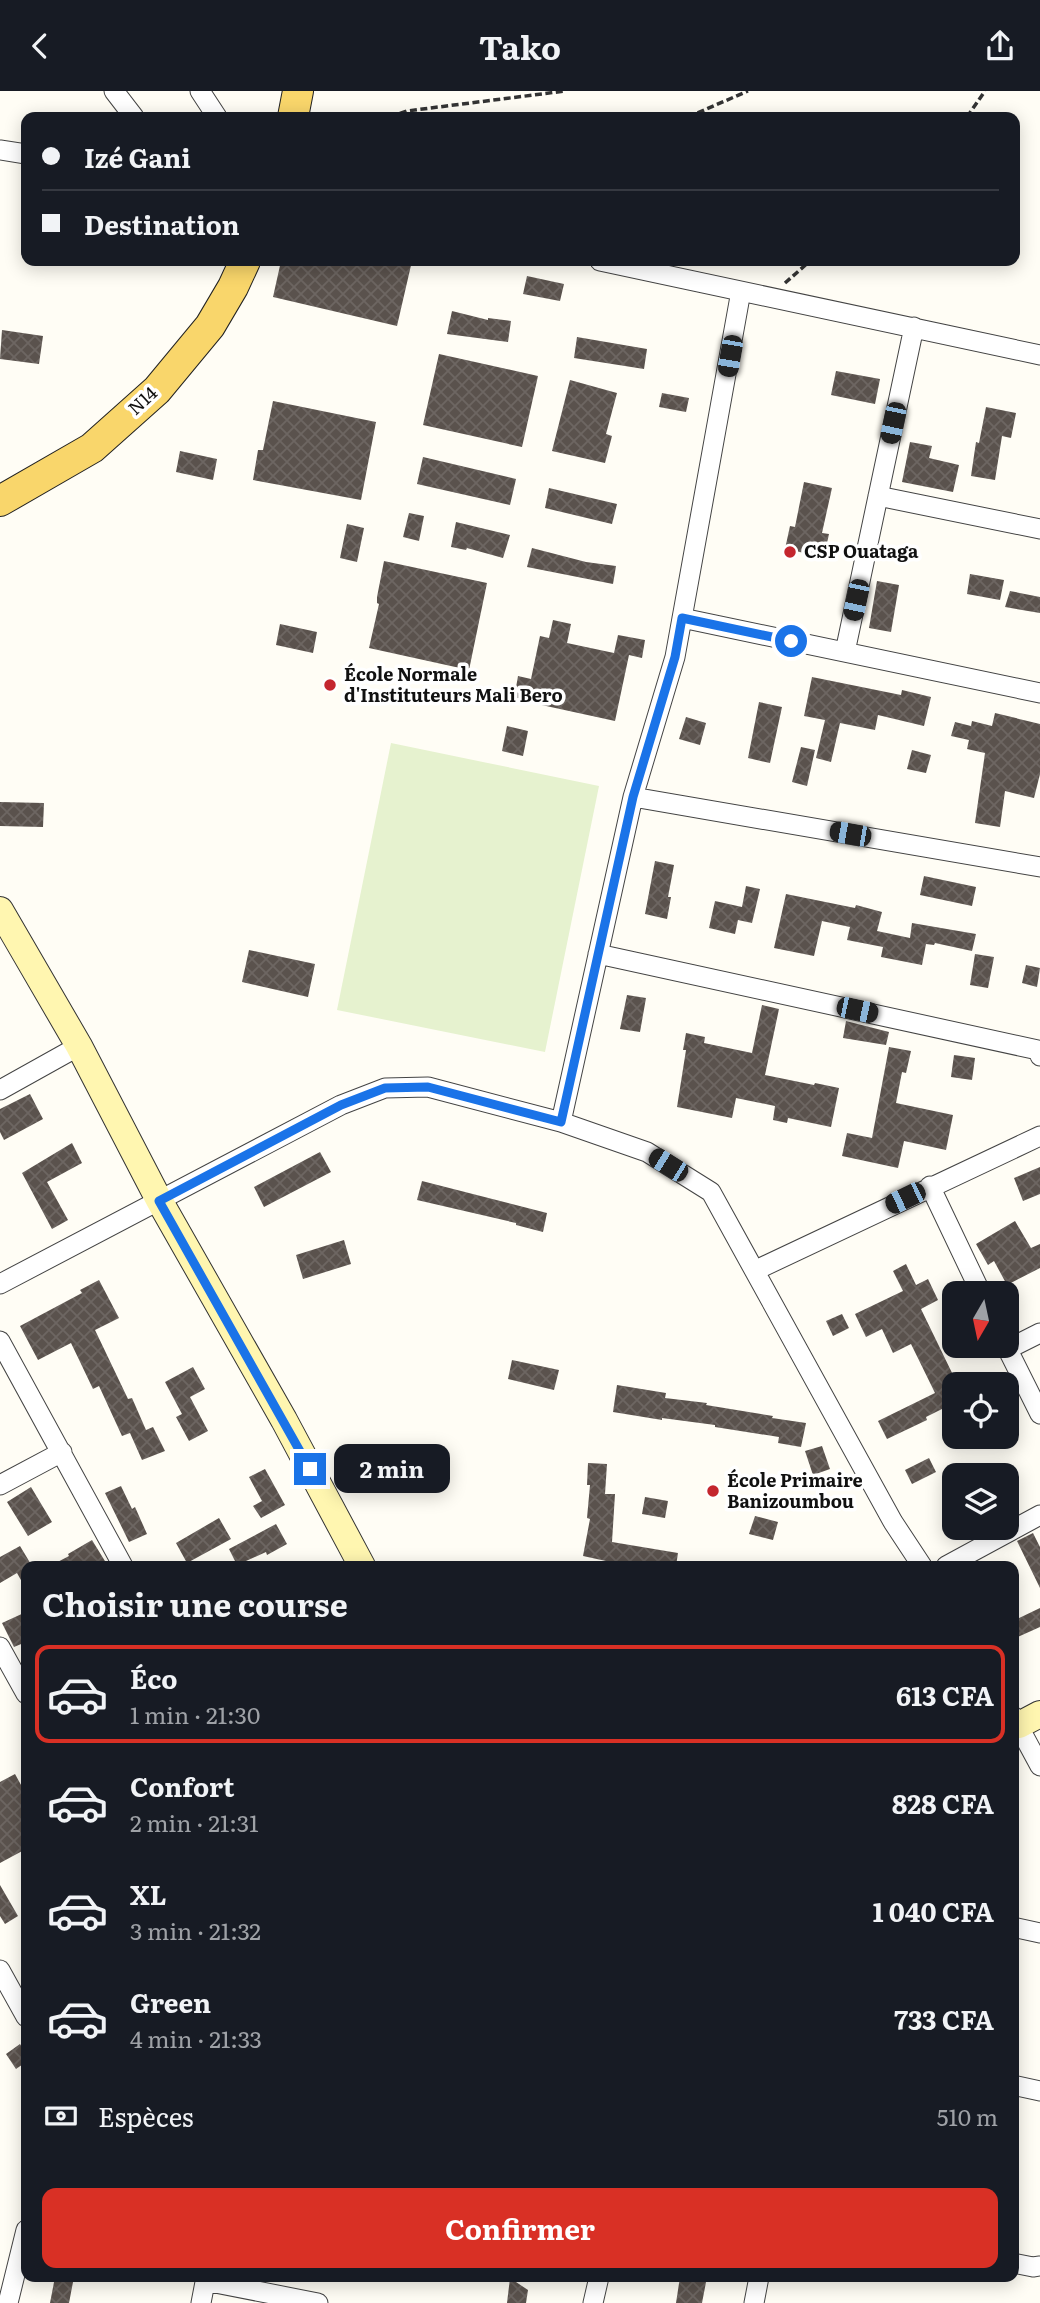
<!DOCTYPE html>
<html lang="fr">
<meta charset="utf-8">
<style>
body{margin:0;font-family:Literata,serif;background:#242831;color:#f1f3f6;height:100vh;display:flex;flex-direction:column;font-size:26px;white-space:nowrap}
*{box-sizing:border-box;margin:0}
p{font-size:23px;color:#9ea1a6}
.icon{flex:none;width:38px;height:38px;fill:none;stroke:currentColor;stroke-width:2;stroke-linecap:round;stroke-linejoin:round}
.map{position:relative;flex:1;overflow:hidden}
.drawer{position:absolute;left:21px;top:1470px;width:998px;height:721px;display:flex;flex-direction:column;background:#171b24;border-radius:14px;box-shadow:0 4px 18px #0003}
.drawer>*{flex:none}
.guide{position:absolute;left:21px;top:21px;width:999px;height:154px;border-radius:14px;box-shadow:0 4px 18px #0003;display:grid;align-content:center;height:154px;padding:0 21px;background:#171b24}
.needle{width:46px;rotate:189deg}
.controls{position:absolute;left:942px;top:1190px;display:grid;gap:14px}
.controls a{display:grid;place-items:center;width:77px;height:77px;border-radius:14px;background:#171b24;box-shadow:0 4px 18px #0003;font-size:35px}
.end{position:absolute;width:32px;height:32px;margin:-16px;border:9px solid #1a73e8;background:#fff;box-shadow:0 0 0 4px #fff}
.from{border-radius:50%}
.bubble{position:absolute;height:49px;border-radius:14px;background:#171b24;box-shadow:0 4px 18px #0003;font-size:23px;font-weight:700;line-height:49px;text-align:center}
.car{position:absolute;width:21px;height:42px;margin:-21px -10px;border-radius:9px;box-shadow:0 0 5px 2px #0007;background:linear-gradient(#222 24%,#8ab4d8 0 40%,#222 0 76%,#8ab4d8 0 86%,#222 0)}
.guide b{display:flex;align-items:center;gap:24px;height:66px;font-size:26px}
.guide b+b{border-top:2px solid #363941}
.guide i{width:18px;height:18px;background:#f1f3f6}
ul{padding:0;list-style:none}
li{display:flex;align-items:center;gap:21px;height:98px;margin:0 14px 10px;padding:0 7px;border:4px solid transparent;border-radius:14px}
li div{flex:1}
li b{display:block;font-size:26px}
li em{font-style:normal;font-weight:700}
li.selected{border-color:#d93025}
li>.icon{width:63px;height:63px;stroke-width:1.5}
h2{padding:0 21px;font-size:32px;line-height:84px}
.pay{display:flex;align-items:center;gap:18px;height:77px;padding:0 21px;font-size:26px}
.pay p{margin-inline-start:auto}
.action{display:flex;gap:14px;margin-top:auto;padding:14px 21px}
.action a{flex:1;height:80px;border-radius:14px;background:#d93025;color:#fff;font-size:28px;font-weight:700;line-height:80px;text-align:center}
header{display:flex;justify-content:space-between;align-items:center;height:91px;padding:0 21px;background:#171b24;font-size:32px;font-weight:700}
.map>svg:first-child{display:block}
.pitch{fill:#e6f2cf}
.building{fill:url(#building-cross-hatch)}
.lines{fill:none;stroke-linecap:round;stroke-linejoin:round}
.street-casing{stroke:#444;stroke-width:21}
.secondary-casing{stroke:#333;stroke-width:28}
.primary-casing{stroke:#222;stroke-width:32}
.path{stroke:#333;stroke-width:3.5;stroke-dasharray:7 3.5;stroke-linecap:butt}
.street{stroke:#fff;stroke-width:19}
.secondary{stroke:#fff6b0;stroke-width:26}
.primary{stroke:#f9d66b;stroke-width:30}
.route{stroke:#1a73e8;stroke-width:9}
.poi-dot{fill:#c4262e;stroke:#fff;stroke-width:2.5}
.labels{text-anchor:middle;stroke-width:7;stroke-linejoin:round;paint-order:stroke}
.street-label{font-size:18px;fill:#111;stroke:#fff}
.poi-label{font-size:18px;font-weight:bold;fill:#111;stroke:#fff;text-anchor:start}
</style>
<header><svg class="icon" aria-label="back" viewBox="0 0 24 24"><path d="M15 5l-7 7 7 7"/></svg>Tako<svg class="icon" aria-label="share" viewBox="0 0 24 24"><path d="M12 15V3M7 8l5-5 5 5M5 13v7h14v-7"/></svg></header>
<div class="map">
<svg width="1040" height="2212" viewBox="0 0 1040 2212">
<defs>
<pattern id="building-cross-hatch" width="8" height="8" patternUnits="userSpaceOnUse" patternTransform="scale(1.75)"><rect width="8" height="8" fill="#5a524d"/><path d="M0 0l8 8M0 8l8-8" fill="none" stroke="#6d6662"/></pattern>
</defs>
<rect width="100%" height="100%" fill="#fffdf5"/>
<!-- pitch -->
<path class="pitch" d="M391,652L599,695L545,961L337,919Z"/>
<!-- building -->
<path class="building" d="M281,170H412L397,235L273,206Z
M527,185L564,193L560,210L523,203Z
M452,220L488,229V227L511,230L508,251L447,243Z
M2,239L43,245L39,273L0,268Z
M577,246L647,258L644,278L574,267Z
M439,263L538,285L522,356L423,334Z
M836,280L880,288L875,313L831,304Z
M570,289L617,302L606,343L612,345L605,372L552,360Z
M662,302L689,307L686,321L659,316Z
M273,310L376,331L361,409L253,389L258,359H263Z
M986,316L1016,322L1011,347L1002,345L995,389L971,385L976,351L979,352Z
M910,351L932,355L929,367L959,374L953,401L902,391Z
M180,360L217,368L213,389L176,381Z
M423,366L516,388L510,414L417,393Z
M804,391L832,397L822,442L829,443L824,466L785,458L790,435L795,436Z
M549,397L617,413L612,433L545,417Z
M409,422L424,425L419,450L403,446Z
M456,431L510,444L503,467L467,457L466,459L451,456Z
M347,433L364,437L357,471L340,467Z
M532,457L586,471L616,475L613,493L527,476Z
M384,470L487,492L469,579L369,557L379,513L377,512V506Z
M970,483L1004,489L1000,509L967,503Z
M877,490L899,494L891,541L869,537Z
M1010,500L1040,506V522L1005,516Z
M553,529L571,533L567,552L614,562L618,544L645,549L642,567L629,564L615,630L514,608L518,585L531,588L540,545L549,547Z
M280,533L317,541L313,562L276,554Z
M812,586L901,604L902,599L931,606L924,635L878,624L875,639L840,632L831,671L816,667L825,629L804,625Z
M759,611L782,616L770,672L748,667Z
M995,622L1040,633V683L1034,707L1005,700L1000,736L975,732L985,662L967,658L969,649L951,645L955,631L971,635L972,630L992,635Z
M686,626L706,632L700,654L679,648Z
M507,635L528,640L523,665L502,660Z
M801,656L815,659L807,695L792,691Z
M912,659L931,664L926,682L907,678Z
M0,711L44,712L43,736L0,735Z
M655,770L674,774L668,806H671L667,828L645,823Z
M924,785L976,796L972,815L920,804Z
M746,795L760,798L752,832L738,829L735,843L709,837L715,810L742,816Z
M786,803L855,817L856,814L882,821L877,840L910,847L912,832L976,843L972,860L935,852L934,854L926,853L922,874L881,866L883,856L847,849L850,836L822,830L814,865L774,857Z
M249,859L315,873L308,906L242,891Z
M975,863L994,866L988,897L970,894Z
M1026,874L1040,877L1037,896L1022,892Z
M627,904L646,907L640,941L620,938Z
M762,914L779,918L765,984L814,994L815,992L839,997L831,1036L788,1027L787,1032L773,1029L775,1015L736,1007L732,1027L677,1016L686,959H683L686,942L705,946L704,952L752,962Z
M846,930L889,941L886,954L843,947Z
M889,956L911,960L906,982L902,981L896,1012L953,1024L946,1059L904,1050L898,1077L842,1065L847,1042L872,1047Z
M954,964L975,967L972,989L951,986Z
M30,1003L43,1028L4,1049L0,1041V1018Z
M72,1052L82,1072L47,1091L68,1129L52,1138L22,1082Z
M320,1061L331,1081L264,1116L254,1096Z
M1040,1076V1103L1023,1110L1014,1087Z
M422,1090L547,1122L543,1141L516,1134V1132L417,1109Z
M1015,1130L1031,1157L1040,1153V1177L1007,1194L994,1170L988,1174L976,1153Z
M344,1149L351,1173L303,1188L296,1164Z
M906,1173L916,1194L928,1188L938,1209L921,1218L954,1286V1312L926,1326L927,1329L887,1348L878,1330L935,1302L911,1253L893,1262L882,1238L866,1246L855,1223L903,1200L893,1180Z
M99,1189L119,1227L95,1239L128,1308L132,1307L146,1339L153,1336L165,1360L142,1369L130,1342L122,1345L99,1295L93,1298L71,1252L38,1269L20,1235L82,1202L80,1199Z
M842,1223L849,1237L833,1245L826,1230Z
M512,1269L559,1279L554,1299L508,1288Z
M193,1276L205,1298L190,1306L208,1340L189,1350L176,1326L182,1323L165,1291Z
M617,1294L666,1302L665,1307L707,1312L706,1314L773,1325L772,1327L806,1332L801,1356L778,1352L779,1346L715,1336V1334L662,1327V1329L613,1321Z
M822,1355L830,1378L813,1384L805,1360Z
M929,1367L936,1381L912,1393L905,1379Z
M588,1372L607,1373L605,1403H615L612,1451L678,1462L676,1475H629L583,1465L590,1428L587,1427L590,1394H587Z
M265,1378L285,1414L261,1427L253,1415L262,1410L249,1386Z
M121,1395L132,1418L135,1416L147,1443L129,1451L105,1402Z
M31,1396L52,1431L28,1445L7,1411Z
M645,1406L668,1410L665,1427L642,1423Z
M755,1425L778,1431L773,1449L749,1443Z
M219,1427L231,1448L187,1472L176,1452Z
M276,1433L287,1453L267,1464L266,1461L237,1474L229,1458Z
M1033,1442L1040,1456V1497L1017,1450Z
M92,1449L108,1475H50L69,1465L68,1463Z
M20,1455L32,1475H26V1498L17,1482L0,1492V1466Z
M1040,1517V1536L1013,1548V1530Z
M26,1521V1551L14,1556L2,1532Z
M15,1683L26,1703V1758L0,1772V1691Z
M0,1794L18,1825L5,1833L0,1825Z
M20,1953L26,1962V1971L16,1978L6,1963Z
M55,2186H74L69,2212H50Z
M680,2186H707L702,2212H676Z
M510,2187L528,2199L526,2212H507Z"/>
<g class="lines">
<!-- street casing -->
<g class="street-casing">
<path id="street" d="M114,0L134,26
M200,0L217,26
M0,59L26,63
M600,170L1040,264
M878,405L1040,438
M682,527L1040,602
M845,561L914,236
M633,706L1040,776
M598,863L1038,959L1040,965
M0,999L79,955
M561,1031L633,706L675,566L741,200
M930,1095L981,1202
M756,1179L1040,1045
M0,1193L341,1014L385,997L428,996L561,1031L647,1061L711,1101L893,1431L922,1475
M0,1250L123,1475
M1006,1255L1040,1323
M1008,1258L1040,1242
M0,1394L62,1361
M946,1475L1040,1424
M0,1556L26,1603
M1013,1625L1040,1675
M1013,1836L1040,1842
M0,1879L26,1926
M1013,1994L1040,2000
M1013,2172L1033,2176L1040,2175
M205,2190L318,2212
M8,2212L26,2139
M201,2212L206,2186
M593,2212L599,2186
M754,2212L759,2186"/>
</g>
<!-- secondary casing -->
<g class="secondary-casing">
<path id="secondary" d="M0,819L79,955L159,1109L284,1329L362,1475
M1013,1635L1019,1634L1040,1623"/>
</g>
<!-- primary casing -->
<g class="primary-casing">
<path id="primary" d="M293,26L298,0
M0,410L92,357L157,299L210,235L233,196L245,170"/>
</g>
<!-- path -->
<path class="path" d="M390,26L407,20L565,0
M688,26L748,0
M967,26L985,0
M785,192L810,170"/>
<!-- street -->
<use href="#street" class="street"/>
<!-- secondary -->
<use href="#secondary" class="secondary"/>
<!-- primary -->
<use href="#primary" class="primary"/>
</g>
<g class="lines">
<!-- route -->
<path class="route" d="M310,1378L159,1110L341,1014L385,997L428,996L561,1031L633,706L675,566L682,527L791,550"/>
</g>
<!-- markers -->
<g class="poi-dot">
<circle cx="790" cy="461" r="7"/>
<circle cx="330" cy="594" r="7"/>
<circle cx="713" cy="1400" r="7"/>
</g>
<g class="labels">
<!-- street labels -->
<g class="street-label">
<text transform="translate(143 310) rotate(-43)" y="6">N14</text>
</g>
<!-- poi labels -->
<g class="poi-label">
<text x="804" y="467">CSP Ouataga</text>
<text x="344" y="590">École Normale<tspan x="344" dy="21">d'Instituteurs Mali Bero</tspan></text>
<text x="727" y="1396">École Primaire<tspan x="727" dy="21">Banizoumbou</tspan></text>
</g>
</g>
</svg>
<div class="controls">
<a><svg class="needle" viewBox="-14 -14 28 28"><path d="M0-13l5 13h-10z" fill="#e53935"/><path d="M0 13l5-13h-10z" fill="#9ea1a6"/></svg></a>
<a><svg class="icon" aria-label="locate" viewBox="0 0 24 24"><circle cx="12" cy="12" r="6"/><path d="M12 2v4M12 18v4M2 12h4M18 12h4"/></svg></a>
<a><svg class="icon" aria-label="layers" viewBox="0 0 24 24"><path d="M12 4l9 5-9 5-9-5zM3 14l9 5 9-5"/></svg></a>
</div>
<i class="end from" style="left:791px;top:550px"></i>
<i class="end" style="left:310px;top:1378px"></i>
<div class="bubble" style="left:334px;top:1353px;width:116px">2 min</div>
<i class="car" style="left:730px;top:265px;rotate:190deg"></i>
<i class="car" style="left:893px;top:332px;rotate:192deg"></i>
<i class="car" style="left:856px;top:509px;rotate:192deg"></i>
<i class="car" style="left:850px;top:743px;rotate:280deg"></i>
<i class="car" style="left:857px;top:919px;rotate:102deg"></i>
<i class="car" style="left:668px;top:1074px;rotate:302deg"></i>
<i class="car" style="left:905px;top:1107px;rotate:244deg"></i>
<div class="guide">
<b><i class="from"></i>Izé Gani</b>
<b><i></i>Destination</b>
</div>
<section class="drawer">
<h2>Choisir une course</h2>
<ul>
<li class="selected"><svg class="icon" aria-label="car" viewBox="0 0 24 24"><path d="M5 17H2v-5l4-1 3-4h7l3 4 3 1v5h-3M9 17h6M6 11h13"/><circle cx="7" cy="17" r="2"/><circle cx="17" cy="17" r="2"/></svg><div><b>Éco</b><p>1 min · 21:30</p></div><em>613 CFA</em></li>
<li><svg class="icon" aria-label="car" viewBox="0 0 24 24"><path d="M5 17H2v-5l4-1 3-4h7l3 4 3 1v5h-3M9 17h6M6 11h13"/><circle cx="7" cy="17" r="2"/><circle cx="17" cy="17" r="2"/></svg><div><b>Confort</b><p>2 min · 21:31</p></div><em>828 CFA</em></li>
<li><svg class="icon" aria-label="car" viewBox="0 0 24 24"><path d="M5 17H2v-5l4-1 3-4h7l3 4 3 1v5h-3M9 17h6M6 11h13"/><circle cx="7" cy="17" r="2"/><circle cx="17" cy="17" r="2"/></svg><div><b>XL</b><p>3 min · 21:32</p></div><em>1 040 CFA</em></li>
<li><svg class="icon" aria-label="car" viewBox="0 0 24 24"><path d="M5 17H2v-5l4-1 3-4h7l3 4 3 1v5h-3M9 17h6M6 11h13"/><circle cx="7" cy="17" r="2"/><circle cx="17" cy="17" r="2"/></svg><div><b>Green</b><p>4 min · 21:33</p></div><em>733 CFA</em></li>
</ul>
<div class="pay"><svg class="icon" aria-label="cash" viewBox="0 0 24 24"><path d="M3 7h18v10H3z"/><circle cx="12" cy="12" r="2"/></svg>Espèces<p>510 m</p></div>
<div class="action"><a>Confirmer</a></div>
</section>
</div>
